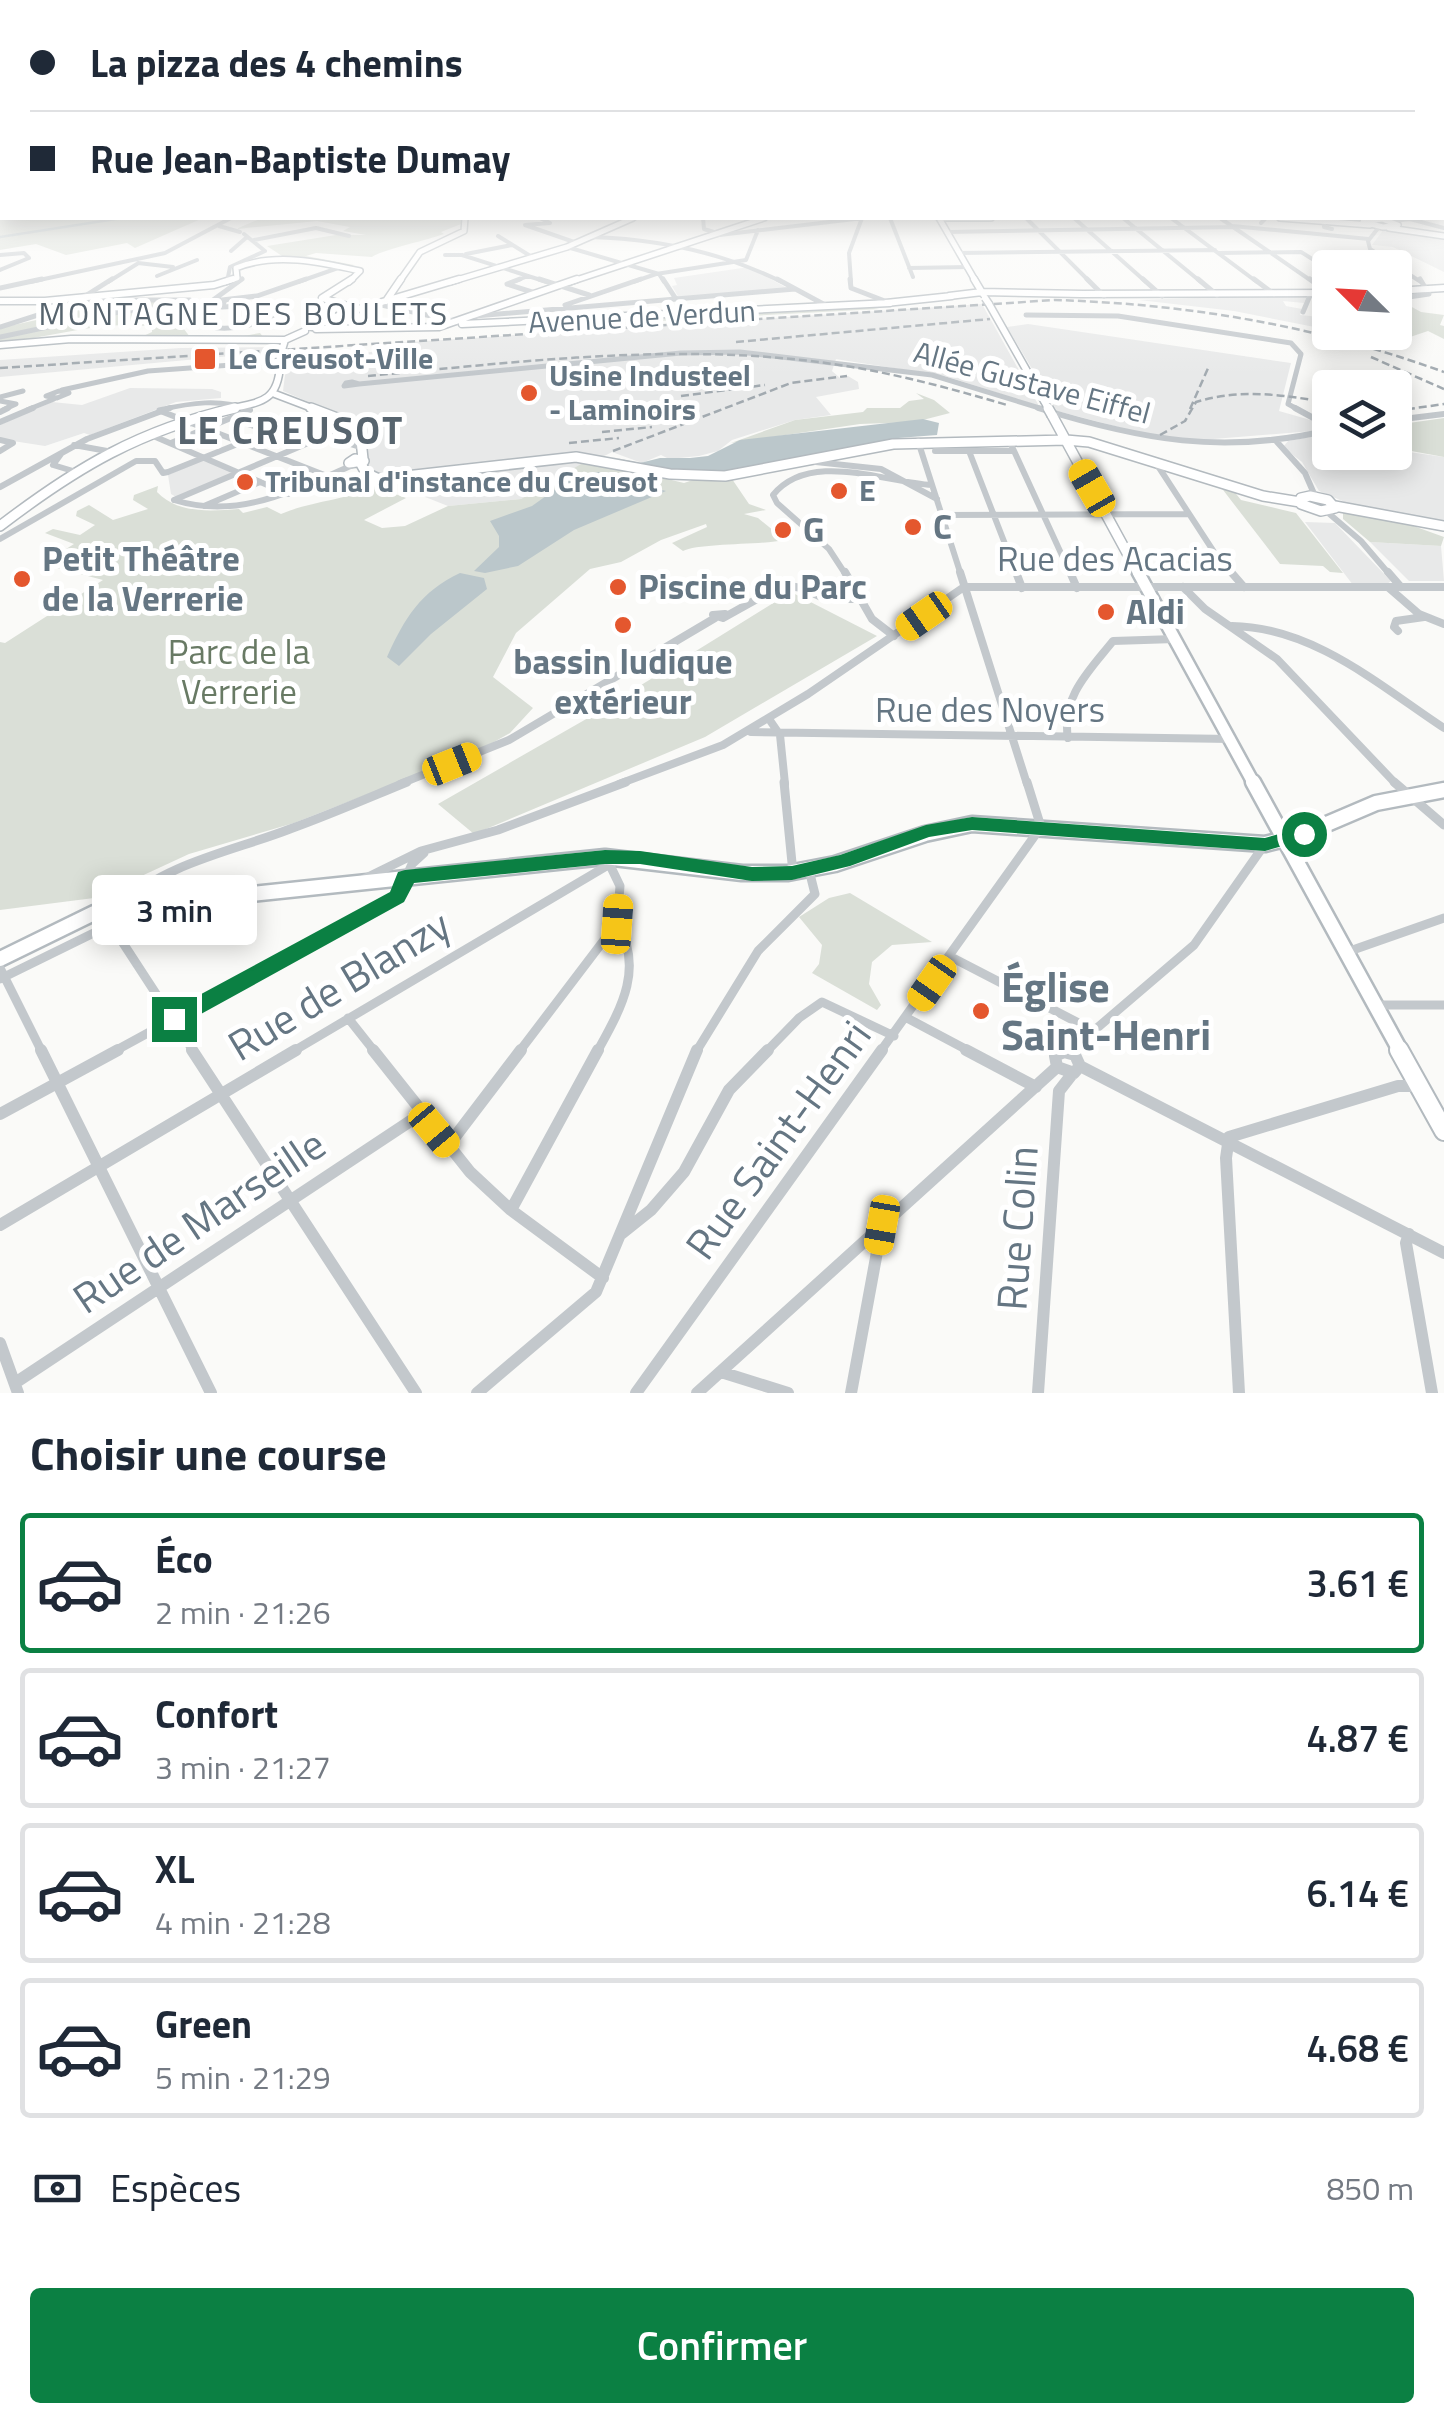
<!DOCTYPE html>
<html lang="fr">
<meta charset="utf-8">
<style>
body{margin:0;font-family:"Titillium Web",sans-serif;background:#f6f6f7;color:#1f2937;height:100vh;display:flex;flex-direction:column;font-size:38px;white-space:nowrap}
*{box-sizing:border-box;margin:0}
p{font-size:32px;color:#747a83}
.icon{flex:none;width:55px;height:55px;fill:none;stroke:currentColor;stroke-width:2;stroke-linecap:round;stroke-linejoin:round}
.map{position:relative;height:1393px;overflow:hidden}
.details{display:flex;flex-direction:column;background:#fff;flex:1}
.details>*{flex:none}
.guide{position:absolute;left:0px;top:0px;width:1445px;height:220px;box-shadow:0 5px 25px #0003;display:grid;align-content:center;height:220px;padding:0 30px;background:#fff}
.needle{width:65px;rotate:294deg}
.tools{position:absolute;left:1312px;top:250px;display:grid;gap:20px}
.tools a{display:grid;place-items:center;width:100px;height:100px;border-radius:10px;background:#fff;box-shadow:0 5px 25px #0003;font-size:50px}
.end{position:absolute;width:45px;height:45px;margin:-22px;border:12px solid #0b8043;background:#fff;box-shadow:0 0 0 5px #fff}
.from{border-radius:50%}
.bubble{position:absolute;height:70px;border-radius:10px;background:#fff;box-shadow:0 5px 25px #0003;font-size:32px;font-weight:600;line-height:70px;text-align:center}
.car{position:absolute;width:30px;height:60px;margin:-30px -15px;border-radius:12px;box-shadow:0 0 8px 2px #0007;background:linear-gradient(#f5c518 24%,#345 0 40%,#f5c518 0 76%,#345 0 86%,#f5c518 0)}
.guide b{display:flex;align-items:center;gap:35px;height:95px;font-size:38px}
.guide b+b{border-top:2px solid #e0e1e3}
.guide i{width:25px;height:25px;background:#1f2937}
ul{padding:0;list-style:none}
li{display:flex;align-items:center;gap:30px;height:140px;margin:0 20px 15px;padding:0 10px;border:5px solid #e0e1e3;border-radius:10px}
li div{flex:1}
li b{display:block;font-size:38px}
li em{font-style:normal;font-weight:600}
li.current{border-color:#0b8043}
li>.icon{width:90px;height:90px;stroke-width:1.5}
h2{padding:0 30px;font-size:45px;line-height:120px}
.pay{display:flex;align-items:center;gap:25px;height:110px;padding:0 30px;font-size:38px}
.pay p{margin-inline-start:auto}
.primary-button{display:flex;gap:20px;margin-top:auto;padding:20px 30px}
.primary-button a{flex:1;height:115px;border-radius:10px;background:#0b8043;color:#fff;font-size:40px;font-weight:600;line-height:115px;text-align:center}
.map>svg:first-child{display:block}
.built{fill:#e8e9e9}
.green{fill:#dadfd7}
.water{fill:#bbc7cb}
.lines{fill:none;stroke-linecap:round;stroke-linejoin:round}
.stream{stroke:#bbc7cb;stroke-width:2.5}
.secondary-far5-casing{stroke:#b3babf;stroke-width:8}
.secondary-far4-casing{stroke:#b3babf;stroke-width:9}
.secondary-far3-casing{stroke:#b3babf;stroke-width:12}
.secondary-far2-casing{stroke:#b3babf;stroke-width:16}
.secondary-far1-casing{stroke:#b3babf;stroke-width:19}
.secondary-casing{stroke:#b3babf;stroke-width:22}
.street-far5{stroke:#c3c8cc;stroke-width:4}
.street-far4{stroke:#c3c8cc;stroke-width:5}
.street-far3{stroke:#c3c8cc;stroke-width:6}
.street-far2{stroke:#c3c8cc;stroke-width:8}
.street-far1{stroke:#c3c8cc;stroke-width:9}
.street{stroke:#c3c8cc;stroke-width:12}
.secondary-far5{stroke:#fff;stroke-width:5}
.secondary-far4{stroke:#fff;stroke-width:6}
.secondary-far3{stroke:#fff;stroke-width:9}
.secondary-far2{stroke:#fff;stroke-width:11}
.secondary-far1{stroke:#fff;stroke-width:14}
.secondary{stroke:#fff;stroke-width:18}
.rail{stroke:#a2aab0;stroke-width:2.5;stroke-dasharray:8 4;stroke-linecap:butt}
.secondary-bridge-far1-casing{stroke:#b3babf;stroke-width:9;stroke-linecap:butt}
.secondary-bridge-casing{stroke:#b3babf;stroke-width:12;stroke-linecap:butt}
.secondary-bridge-far1{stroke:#fff;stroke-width:6}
.secondary-bridge{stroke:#fff;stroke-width:9}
.route{fill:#0b8043}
.poi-dot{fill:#e4572e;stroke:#fff;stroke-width:4}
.labels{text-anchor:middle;stroke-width:10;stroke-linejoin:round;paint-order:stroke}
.far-street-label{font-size:30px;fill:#657683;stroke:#fff}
.far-poi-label{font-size:30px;font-weight:bold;fill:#657683;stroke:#fff;text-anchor:start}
.far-neighbourhood-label{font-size:32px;letter-spacing:2.5px;fill:#57646e;stroke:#fff}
.poi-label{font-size:35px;font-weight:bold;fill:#657683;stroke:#fff;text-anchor:start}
.street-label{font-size:35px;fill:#657683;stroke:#fff}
.park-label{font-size:35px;fill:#687a64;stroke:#fff}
.far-district-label{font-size:38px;font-weight:bold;letter-spacing:2.5px;fill:#57646e;stroke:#fff}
.near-street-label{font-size:42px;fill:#657683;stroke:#fff}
.near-poi-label{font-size:42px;font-weight:bold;fill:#657683;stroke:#fff;text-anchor:start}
</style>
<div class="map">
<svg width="1444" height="1393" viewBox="0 0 1444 1393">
<rect width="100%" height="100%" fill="#fafaf8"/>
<!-- built -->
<path class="built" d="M1384,229L1444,237V272L1393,247L1372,245Z
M749,267L787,288L679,298L672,286L677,285L674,278Z
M1308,294L1304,303L1283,301L1286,306L1302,309L1300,315L1330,318V330L1234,311L1139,300Z
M982,304L1039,406L945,376L790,352L836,359L832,371L840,378L848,376L858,382L859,389L816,397L831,415L795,420L732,440L718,451L699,456L669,459L661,455L642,463L612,452L521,499L448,506L415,493L416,476L375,481L368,471L367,433L362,425L283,391L285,375L298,358L396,350L397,343Z
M1028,324L1291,363L1279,411L1314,421L1313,431L1201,440L1153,436L1057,411L1007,327Z
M277,347L276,352L0,377V360L181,348Z
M130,388L212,389L221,392V398L176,402L90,435L84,433L45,446L0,439V425L52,402L82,405Z
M1321,435L1330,437V452L1395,450L1444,457V524L1347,503L1319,491L1302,462L1283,447L1288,441Z
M203,460L233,473L176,497L171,494L168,475Z
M1305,522L1335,523L1391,581L1386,585H1353Z
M1370,542L1441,546L1444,581H1409Z"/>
<!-- green -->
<path class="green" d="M0,180L2,218H203L135,248L127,243L66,255L36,244L0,250Z
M262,218H463L461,224L441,232L444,234C428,240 381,250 372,257L316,253L306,256L354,265L350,267L285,258L267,246L336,235H366L343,231L350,227L317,221L236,229Z
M1399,300L1421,312L1444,315L1440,325L1444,326V339L1428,331L1404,339L1391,335Z
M203,301L182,306L174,316L190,337H238L260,333L264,338L219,343L139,338L152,332V327C109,319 47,338 0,343V328L50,317L81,302Z
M863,306L879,309L548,327L557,324Z
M916,393L934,400L950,413L915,422L860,424L731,443L795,420L863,412L867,408H900L909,401L924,399Z
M1444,418V457L1395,448V425Z
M588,460L684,483L699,478L732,479L749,504L766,510L744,514L758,518L785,540C761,545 698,543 683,551L672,543L707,527L706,524L661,540L621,562L590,569L516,633L493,677L533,708L510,733L478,751L294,823L189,854L94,898L0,910V642L5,643L103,580L42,564L74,544L45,533L53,529L80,535L95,525L76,516L77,511L89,505L113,520L148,509L133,500L134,495L158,486L157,492C178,514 210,511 239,509L243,513L267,507L281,514C314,500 341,502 374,486L406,498L364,520L382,528L405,526L448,506L521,499Z
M1220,486L1233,490L1241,500L1296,513L1343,573L1330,572L1323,566L1280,564Z
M1343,511L1394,519L1444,537L1441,546L1370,542L1343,519Z
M791,592L877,636L705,737L474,834L438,804L588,718Z
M850,893L932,942L892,945L872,962L869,984L881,1005L877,1010L812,973L819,964L822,945L799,917L829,898Z"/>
<!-- water -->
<path class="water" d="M923,419L939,423L937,435L898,438L748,472L673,471L611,457L640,463L660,458H690L708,456L740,440Z
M599,472L666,491L574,530L518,566L485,573L474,571L499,547V536L490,521L532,506L577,474Z
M460,573L484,578L487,589L431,634L399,666L387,657C404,619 421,591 460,573Z"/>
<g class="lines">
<!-- stream -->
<path class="stream" d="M0,237L122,218"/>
<!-- secondary-far5 casing -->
<g class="secondary-far5-casing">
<path id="secondary-far5" d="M939,218L976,282
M939,218H991
M1280,218L1370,225
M1382,219L1398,225L1383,227L1363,222Z
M1389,228L1444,236
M225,282L237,278L236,268C275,252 320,262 360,271L349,282
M399,282L420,252L464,231L465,218
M450,282L567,247L633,218
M570,282L764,218"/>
</g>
<!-- secondary-far4 casing -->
<g class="secondary-far4-casing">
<path id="secondary-far4" d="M352,279L322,298L357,309
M974,279L983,294
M1395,291L1444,288
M1079,294L1330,293
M949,296L982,292L1083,294
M0,301H45L214,285L233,279
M386,301L401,279
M886,303L952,296
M989,304L1044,401
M462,324L890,303
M312,327L345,313L459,279
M316,329L439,327L577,279
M0,345L71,339L285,340
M282,350L285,340L305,331
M284,359L290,362L273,363Z
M275,394L317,410
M224,410C258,402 278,404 280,365"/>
</g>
<!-- secondary-far3 casing -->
<g class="secondary-far3-casing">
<path id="secondary-far3" d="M311,408L353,424L361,440L363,459
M1052,415L1139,575
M355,459L364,461L349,463Z
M361,464L366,473L379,479L576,457L670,474L725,476L893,444L1066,440L1089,442L1263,496L1300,502
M1310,496L1328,500L1335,508L1321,511L1301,504V498Z
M1335,506L1444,526
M0,526C77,467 140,430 235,408"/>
</g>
<!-- secondary-far2 casing -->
<g class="secondary-far2-casing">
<path id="secondary-far2" d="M1138,572L1254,784"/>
</g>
<!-- secondary-far1 casing -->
<g class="secondary-far1-casing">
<path id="secondary-far1" d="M1253,782L1401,1052
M0,959L94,913L118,908L605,857L742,873H788L835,864L925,834L972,824L1265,844L1301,835L1376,803L1444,790"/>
</g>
<!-- secondary casing -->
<g class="secondary-casing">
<path id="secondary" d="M1399,1050L1444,1131"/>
</g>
<!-- street-far5 -->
<path class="street-far5" d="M540,218L550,223L525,225L577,243
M703,218L704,229L717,233
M890,218L913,277
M1026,218L1090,282
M1074,218L1146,282
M1123,218L1201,282
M1171,218L1257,282
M1220,218L1313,282
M1392,221L1410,219L1444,228
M1324,222V227L1332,229
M1261,223L1266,218
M219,226L240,232
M1232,226L1369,239
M1379,227L1368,241L1370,249L1421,282
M947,232L1234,227
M498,236L532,257
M711,236L863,218
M591,237C658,239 722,252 782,282
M254,240L316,228L349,236
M567,247L659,274L664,282
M231,251L247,237
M959,253L1215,250
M1219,253L1301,252L1330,270
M466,254L512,245
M0,255L24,253
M445,255H462L547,282
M138,263L173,267
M909,268L968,267
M0,270L29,258L24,253
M157,276L197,260
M30,282L165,253L231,218
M108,282L137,264
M238,282L242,279L228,277L230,267L265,251L244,234
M298,282L338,268
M513,282L528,276
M633,282L656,274L746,260L758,230
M851,282L849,253L862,218"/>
<!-- street-far4 -->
<path class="street-far4" d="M520,279L507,284L535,293
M539,279L589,295
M663,279L676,299
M777,279L827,306
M850,279L851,288L890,303
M1087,279L1104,296
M1143,279L1162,296
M1198,279L1217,295
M1254,279L1274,294
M1310,279L1330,293
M0,288L42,279
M82,298L112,279
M1395,299L1429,294L1420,279
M225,300L222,307L263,305L281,311C255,328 223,333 193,323L209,303L242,279
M377,304L458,322
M565,305L641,279
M1303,312L1311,293
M1026,315L1118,316L1291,343L1301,354L1288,404L1299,410
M475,316L795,289
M0,327L85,300H190
M1385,332L1392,341
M0,337L119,312L257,296L306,279
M352,382L359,384L344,386L346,383Z
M359,384L681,353L740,352L932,375L1046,410
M62,390L148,371L274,362
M59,391L69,393L57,398L46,396Z
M0,397L23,391
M0,401L16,404L3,410
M27,410L54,399
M159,410C191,403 220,398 249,410"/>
<!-- street-far3 -->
<path class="street-far3" d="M1038,408C1142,440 1222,455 1330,430
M1295,408L1330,427
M0,412L8,408
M163,412L327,476
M1395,420L1444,414
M0,422L33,408
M151,435L288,494
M324,436L361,447
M0,440L13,443L0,451
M1009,440L1071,575
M918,441L961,575
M1277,442L1305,473L1315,496
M171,443L250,410L244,408
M74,445L107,451
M935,451H1014
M969,451L1017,575
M61,454L53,465L73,471
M816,462L881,469L937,499
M1156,463L1214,552L1233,575
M0,487L87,439L170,408
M174,500L353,424
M174,500C239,520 294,490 353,465
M204,506L260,482
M1326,511L1361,541L1390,575
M941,515L1188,514
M0,539L136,461H155L163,473L168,472L270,431L232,419
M846,575L829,549L777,503L773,495C810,450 882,482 932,485"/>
<!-- street-far2 -->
<path class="street-far2" d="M845,572L872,619L894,636
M960,572L1027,784
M1016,572L1022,588
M1070,572L1077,588
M1231,572L1244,587
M1388,572L1401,587
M1183,587L1205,609L1277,659L1396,784
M1389,588L1419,614L1444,624
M725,614L713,615L723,618L782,585L802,588L826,599H861
M1232,626C1313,627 1379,685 1444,728
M1398,631L1394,627L1396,621L1424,617
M769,719L780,735L785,784
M751,732L1231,739
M1068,738C1061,697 1089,671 1113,641L1175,639
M400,784L509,740L715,618
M619,784L723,745L808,694L964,587H1444"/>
<!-- street-far1 -->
<path class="street-far1" d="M784,782L793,873
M1394,782L1444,825
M364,879L421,851L498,830L626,782
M119,906C165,863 233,851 290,829C329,815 368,798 407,782
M131,907L121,940L194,1052
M1347,952L1444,918
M951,957L1096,1032
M0,968L42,1052
M0,979L112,924L126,922
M1376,1005H1444
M348,1018L375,1052
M907,1018L971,1052
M113,1052L397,897L412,864L424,853
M292,1052L610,864
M519,1052L617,923L620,886L608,861
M597,1052C620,1010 645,969 617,923
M696,1052L758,951L815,894L809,870
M766,1052L799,1018L822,1002L894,1036
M880,1052L1041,827L1027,782
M1069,1052L1194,945L1265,844"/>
<!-- street -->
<path class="street" d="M41,1050L211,1393
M192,1050L416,1393
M373,1050L470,1172L511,1210L603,1278
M966,1050L1036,1087
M1064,1052L1075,1055L1080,1066L1074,1073L1057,1067L1055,1056Z
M1080,1066L1444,1253
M0,1114L118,1050
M448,1146L521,1050
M511,1210L598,1050
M0,1225L296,1050
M621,1234L651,1210L684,1172L729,1090L768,1050
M1409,1234L1406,1243L1432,1393
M0,1343L18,1393
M721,1372L788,1393
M15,1383L421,1114
M477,1393L596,1292L697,1050
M636,1393L882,1050
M697,1393L1057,1067
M851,1393L882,1225
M1038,1393L1059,1091L1073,1073
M1239,1393L1226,1158L1229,1137L1398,1086H1415"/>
<!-- secondary-far5 -->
<use href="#secondary-far5" class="secondary-far5"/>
<!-- secondary-far4 -->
<use href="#secondary-far4" class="secondary-far4"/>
<!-- secondary-far3 -->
<use href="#secondary-far3" class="secondary-far3"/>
<!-- secondary-far2 -->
<use href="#secondary-far2" class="secondary-far2"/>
<!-- secondary-far1 -->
<use href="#secondary-far1" class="secondary-far1"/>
<!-- secondary -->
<use href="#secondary" class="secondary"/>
<!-- rail -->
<path class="rail" d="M736,342L990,319
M1371,357L1444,389
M0,368L1055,300C1190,304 1317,326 1444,372
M368,376C527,361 693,340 852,367C905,376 956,390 1007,405
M681,396L765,385
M1190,409L1209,366
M1395,411L1444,404
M602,432L652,427
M1160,435L1185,421L1196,402C1241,388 1284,395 1330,403
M569,443L619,438
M613,451L791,383L847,376"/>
<!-- secondary-bridge-far1 casing -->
<g class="secondary-bridge-far1-casing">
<path id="secondary-bridge-far1" d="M985,298L989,304
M1044,401L1049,410"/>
</g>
<!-- secondary-bridge casing -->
<g class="secondary-bridge-casing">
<path id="secondary-bridge" d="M1048,408L1052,415"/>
</g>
<!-- secondary-bridge-far1 -->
<use href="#secondary-bridge-far1" class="secondary-bridge-far1"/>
<!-- secondary-bridge -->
<use href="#secondary-bridge" class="secondary-bridge"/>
</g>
<!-- sky -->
<linearGradient id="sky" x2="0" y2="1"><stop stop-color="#96bcdc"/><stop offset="0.48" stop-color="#fdfdfc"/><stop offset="1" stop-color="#fdfdfc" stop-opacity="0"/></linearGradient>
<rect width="1444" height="375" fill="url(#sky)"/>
<!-- route -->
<path class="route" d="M972,817L1265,838L1304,827L1314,834L1311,838L1265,851L972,830L929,837L850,866L792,880L752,881L640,864H605L414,883L404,902L181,1025L174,1028L162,1019L166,1013L390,892L398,872L405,870L605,850L640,851L752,867L792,866L840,855L926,825Z"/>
<!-- markers -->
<g class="poi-dot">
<rect x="193" y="347" width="24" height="24" rx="5"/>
<circle cx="529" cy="393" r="10"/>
<circle cx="245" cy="482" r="10"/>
<circle cx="839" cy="491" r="10"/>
<circle cx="913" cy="527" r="10"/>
<circle cx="783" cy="530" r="10"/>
<circle cx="22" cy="579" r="10"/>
<circle cx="618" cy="587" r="10"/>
<circle cx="1106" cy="612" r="10"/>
<circle cx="623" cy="625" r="10"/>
<circle cx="981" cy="1011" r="10"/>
</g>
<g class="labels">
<!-- far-street labels -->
<g class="far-street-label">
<text transform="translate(642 317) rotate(-3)" y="10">Avenue de Verdun</text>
<text transform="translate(1032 383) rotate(15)" y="10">Allée Gustave Eiffel</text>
</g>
<!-- far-poi labels -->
<g class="far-poi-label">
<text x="228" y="369">Le Creusot-Ville</text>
<text x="549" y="386">Usine Industeel<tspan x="549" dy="34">- Laminoirs</tspan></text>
<text x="265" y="492">Tribunal d'instance du Creusot</text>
<text x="859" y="501">E</text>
</g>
<!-- far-neighbourhood labels -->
<g class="far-neighbourhood-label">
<text x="244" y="325">MONTAGNE DES BOULETS</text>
</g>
<!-- poi labels -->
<g class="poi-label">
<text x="933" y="539">C</text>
<text x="803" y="542">G</text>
<text x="42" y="571">Petit Théâtre<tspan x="42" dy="40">de la Verrerie</tspan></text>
<text x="638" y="599">Piscine du Parc</text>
<text x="1126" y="624">Aldi</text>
<text x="623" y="674" text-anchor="middle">bassin ludique<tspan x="623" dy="40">extérieur</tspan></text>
</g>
<!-- street labels -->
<g class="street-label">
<text x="1115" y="571">Rue des Acacias</text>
<text x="990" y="722">Rue des Noyers</text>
</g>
<!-- park labels -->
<g class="park-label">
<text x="239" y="664">Parc de la<tspan x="239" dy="40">Verrerie</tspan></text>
</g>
<!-- far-district labels -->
<g class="far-district-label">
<text x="291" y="444">LE CREUSOT</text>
</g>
<!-- near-street labels -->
<g class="near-street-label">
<text transform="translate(339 985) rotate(-31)" y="15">Rue de Blanzy</text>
<text transform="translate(778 1140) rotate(-54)" y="15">Rue Saint-Henri</text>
<text transform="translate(199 1221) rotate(-34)" y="15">Rue de Marseille</text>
<text transform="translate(1017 1228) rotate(-86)" y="15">Rue Colin</text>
</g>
<!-- near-poi labels -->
<g class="near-poi-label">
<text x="1001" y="1002">Église<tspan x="1001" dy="48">Saint-Henri</tspan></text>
</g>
</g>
</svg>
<div class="tools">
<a><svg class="needle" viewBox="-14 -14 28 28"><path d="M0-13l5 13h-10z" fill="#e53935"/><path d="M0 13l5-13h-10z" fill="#747a83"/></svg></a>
<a><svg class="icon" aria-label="layers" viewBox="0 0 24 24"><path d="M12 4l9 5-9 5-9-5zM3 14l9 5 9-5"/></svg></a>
</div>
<i class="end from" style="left:1304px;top:834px"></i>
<i class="end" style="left:174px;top:1019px"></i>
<div class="bubble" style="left:92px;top:875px;width:165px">3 min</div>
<i class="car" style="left:1092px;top:488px;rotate:330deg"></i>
<i class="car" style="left:924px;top:616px;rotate:235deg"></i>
<i class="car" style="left:452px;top:764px;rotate:68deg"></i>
<i class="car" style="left:617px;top:924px;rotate:4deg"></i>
<i class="car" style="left:932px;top:983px;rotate:215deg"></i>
<i class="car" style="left:434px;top:1130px;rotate:140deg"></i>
<i class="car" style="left:882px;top:1225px;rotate:190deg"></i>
<div class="guide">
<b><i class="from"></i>La pizza des 4 chemins</b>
<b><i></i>Rue Jean-Baptiste Dumay</b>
</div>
</div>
<section class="details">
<h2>Choisir une course</h2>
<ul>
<li class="current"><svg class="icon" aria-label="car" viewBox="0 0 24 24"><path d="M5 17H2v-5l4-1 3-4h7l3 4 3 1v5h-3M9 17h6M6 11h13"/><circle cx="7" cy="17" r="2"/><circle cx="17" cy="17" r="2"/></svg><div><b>Éco</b><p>2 min · 21:26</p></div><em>3.61 €</em></li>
<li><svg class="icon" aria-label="car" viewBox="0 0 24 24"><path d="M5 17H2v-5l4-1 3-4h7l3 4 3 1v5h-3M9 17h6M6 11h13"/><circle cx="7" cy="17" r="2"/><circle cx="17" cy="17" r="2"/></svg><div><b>Confort</b><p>3 min · 21:27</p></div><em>4.87 €</em></li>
<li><svg class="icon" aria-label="car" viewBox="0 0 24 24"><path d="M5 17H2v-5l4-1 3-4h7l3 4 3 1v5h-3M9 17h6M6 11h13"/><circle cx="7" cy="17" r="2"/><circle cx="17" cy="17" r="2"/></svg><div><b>XL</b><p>4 min · 21:28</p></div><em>6.14 €</em></li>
<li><svg class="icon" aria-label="car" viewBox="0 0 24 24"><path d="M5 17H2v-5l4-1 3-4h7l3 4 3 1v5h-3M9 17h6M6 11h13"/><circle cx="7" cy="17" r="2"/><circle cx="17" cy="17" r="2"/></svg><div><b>Green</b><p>5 min · 21:29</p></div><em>4.68 €</em></li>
</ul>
<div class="pay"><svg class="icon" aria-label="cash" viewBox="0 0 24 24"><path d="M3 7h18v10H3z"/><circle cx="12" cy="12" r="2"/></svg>Espèces<p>850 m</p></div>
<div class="primary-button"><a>Confirmer</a></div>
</section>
